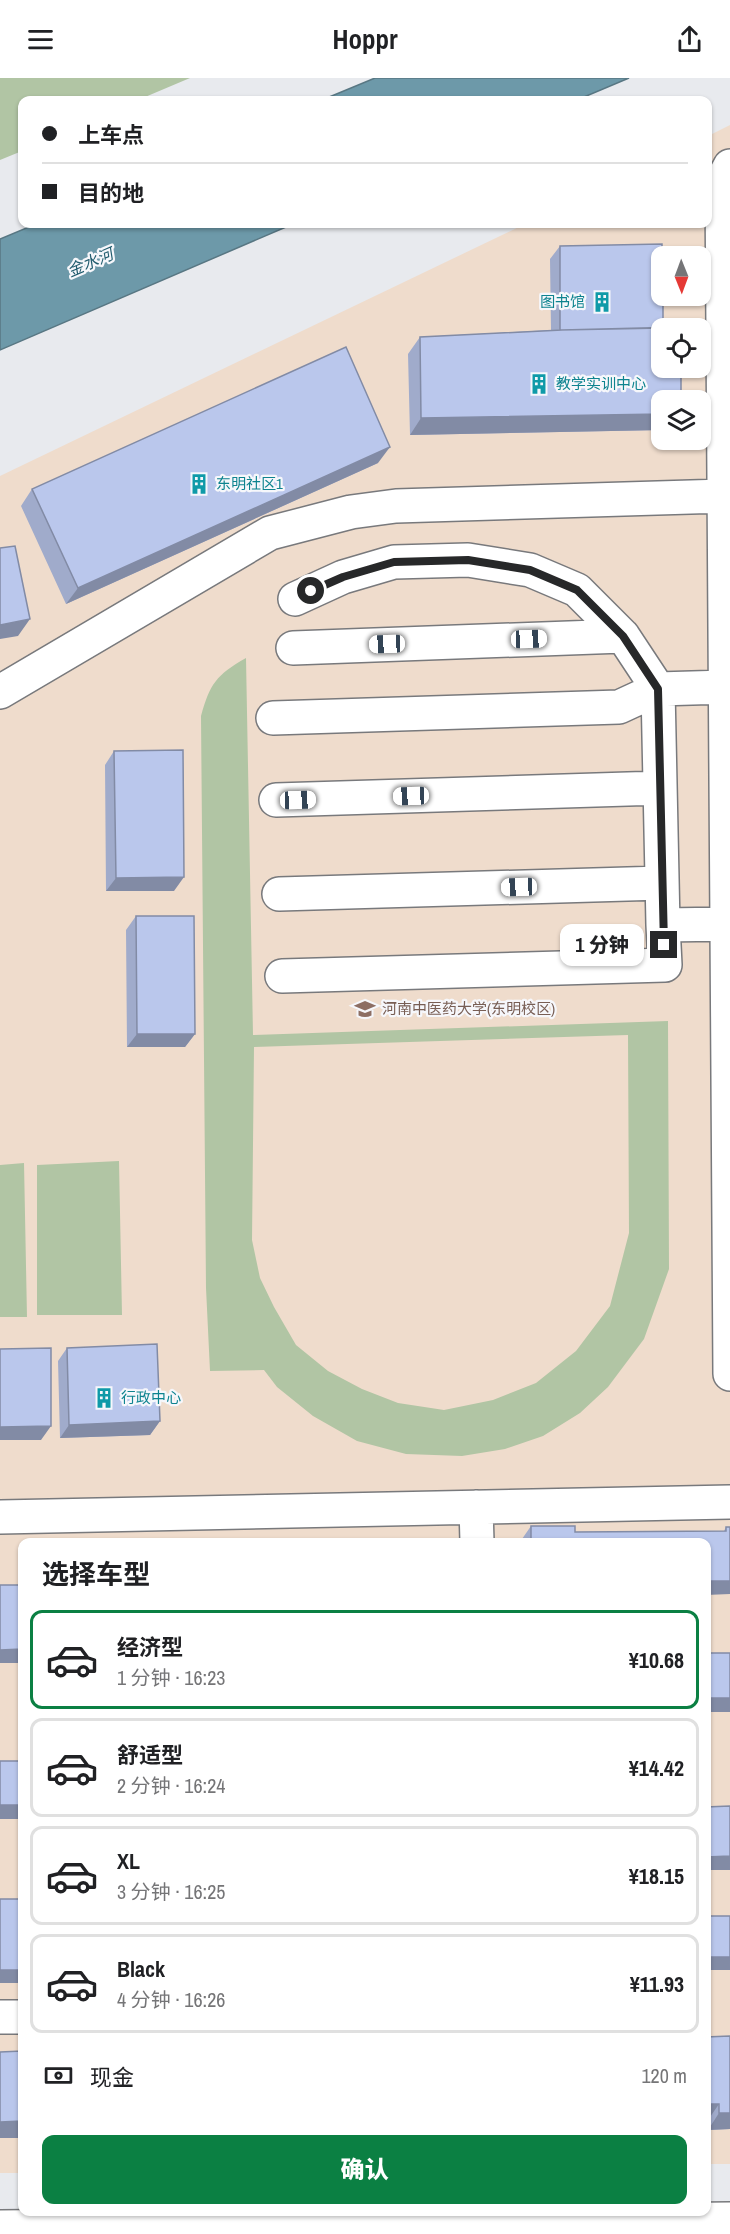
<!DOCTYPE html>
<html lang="zh">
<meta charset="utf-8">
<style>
body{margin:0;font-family:"Archivo Narrow","Noto Sans SC",sans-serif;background:#f6f6f6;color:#202124;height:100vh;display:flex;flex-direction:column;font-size:22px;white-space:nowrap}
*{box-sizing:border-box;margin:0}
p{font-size:20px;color:#757577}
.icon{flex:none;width:33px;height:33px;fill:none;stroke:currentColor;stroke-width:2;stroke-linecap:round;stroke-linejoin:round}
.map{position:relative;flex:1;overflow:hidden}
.side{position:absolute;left:18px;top:1460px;width:693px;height:678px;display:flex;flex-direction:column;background:#fff;border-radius:12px;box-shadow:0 2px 4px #0004}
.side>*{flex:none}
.top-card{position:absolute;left:18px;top:18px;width:694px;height:132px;border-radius:12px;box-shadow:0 2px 4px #0004;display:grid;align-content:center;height:132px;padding:0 24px;background:#fff}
.needle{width:39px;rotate:179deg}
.controls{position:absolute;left:651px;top:168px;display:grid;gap:12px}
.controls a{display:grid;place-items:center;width:60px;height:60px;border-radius:12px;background:#fff;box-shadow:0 2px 4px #0004;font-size:30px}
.end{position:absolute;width:27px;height:27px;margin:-14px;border:8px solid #272829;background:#fff;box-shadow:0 0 0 3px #fff}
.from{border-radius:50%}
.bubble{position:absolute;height:42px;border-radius:12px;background:#fff;box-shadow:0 2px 4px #0004;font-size:20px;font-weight:800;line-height:42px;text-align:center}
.car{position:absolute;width:18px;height:36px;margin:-18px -9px;border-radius:8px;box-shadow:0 0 4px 2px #0007;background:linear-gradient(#fff 24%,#345 0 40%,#fff 0 76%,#345 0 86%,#fff 0)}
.top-card b{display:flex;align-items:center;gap:21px;height:57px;font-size:22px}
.top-card b+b{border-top:2px solid #e0e0e0}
.top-card i{width:15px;height:15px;background:#202124}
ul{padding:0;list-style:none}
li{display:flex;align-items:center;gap:18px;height:99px;margin:0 12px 9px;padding:0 12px;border:3px solid #e0e0e0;border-radius:12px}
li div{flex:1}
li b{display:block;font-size:22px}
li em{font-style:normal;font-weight:800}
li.selected{border-color:#0b8043}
li>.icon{width:54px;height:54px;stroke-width:1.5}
h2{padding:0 24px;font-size:27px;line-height:72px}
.pay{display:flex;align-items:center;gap:15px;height:66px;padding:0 24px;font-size:22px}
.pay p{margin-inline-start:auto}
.button{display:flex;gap:12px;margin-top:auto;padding:12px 24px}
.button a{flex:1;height:69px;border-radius:12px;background:#0b8043;color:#fff;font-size:24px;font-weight:800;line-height:69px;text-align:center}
header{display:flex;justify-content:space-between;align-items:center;height:78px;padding:0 24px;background:#fff;font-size:27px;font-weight:800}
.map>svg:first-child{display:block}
.education{fill:#efdccc;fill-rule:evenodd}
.green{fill:#b1c5a4;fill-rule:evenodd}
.water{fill:#6d99a9;stroke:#587783;stroke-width:1.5}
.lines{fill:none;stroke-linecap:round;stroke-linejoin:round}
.minor-casing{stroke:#78797c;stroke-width:36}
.minor{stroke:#fff;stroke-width:33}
.wall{fill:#a0abcb}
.shaded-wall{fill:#828ba5}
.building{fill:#bac7ec;stroke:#828ba5;stroke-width:1.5}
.route{stroke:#272829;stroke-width:8}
.labels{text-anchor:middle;stroke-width:4.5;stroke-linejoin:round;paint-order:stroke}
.culture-label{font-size:15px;fill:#0d838f;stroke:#f6f7fb;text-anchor:start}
.education-label{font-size:15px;fill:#785e54;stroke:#f6f7fb;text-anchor:start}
.water-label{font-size:16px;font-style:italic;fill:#215c6e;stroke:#f6f7fb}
</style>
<header><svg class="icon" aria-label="menu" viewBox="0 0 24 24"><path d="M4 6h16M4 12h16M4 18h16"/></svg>Hoppr<svg class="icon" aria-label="share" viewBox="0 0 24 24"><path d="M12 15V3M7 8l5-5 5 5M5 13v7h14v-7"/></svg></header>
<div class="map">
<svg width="730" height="2156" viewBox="0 0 730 2156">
<rect width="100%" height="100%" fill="#e8eaee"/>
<!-- education -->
<path class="education" d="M730,47V2086H706V1464H22V2095H0V398L525,146H708V58ZM662,178H700V218H662ZM662,250H700V290H662ZM662,322H700V362H662Z"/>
<!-- green -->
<path class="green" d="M0,0H190L138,22H22V73L0,82Z
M246,580L253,957L668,943L669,1191L644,1261L608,1309L580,1335L543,1358L505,1371L462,1378L406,1376L357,1363L313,1338L277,1309L264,1292L210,1293L206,1210L201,638C210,606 216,597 246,580ZM628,957L629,1155L610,1228L576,1273L536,1305L493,1322L444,1332L398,1325L362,1311L328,1293L296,1267L274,1229L260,1200L252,1162L254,969Z
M119,1083L122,1237H37V1087Z
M24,1085L27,1239H0V1087Z"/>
<!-- water -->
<path class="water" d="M375,0H629L577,22H322Z
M36,146H293L0,272V161Z"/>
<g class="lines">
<!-- minor casing -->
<g class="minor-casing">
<path id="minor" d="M730,88L722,103L730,1296
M295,521L343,499L394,484L468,482L530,492L577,512L623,558
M726,609L658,611L663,847L730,846
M0,614L270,455L351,434L396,428L724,418
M273,640L619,629L658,611L623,558L293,570
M276,722L660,710
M279,816L662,805
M282,898L665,887L663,847
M476,1429L477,1464
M0,1439L730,1424
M0,1939H22
M0,2149L730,2141"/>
</g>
<!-- minor -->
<use href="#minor" class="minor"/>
</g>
<!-- wall -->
<path class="wall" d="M560,168L662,322V352L410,357L408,276L420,259L551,252L550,181Z
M378,385L66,526L21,428L32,411Z
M114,673L174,813H106L105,687Z
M136,838L195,956L185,969H127L126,852Z
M67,1270L160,1343L150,1357L60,1360L58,1283Z
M531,1448L575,1454L724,1453L726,1449H730L706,1517V1464H522V1461Z
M706,1959L730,2051L708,2052Z"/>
<!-- shaded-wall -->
<path class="shaded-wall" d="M662,336V352L410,357L421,340Z
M390,369L378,385L66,526L78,510Z
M30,541L18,558L0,561V547Z
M184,799L174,813H106L116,800Z
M137,956H195L185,969H127Z
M160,1343L150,1357L60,1360L69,1347Z
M51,1348L41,1362H0V1349Z
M706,1503H730V1516L706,1517Z
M22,1571V1585H0V1572Z
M706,1620H730V1634H706Z
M0,1727H22V1741H0Z
M730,1778V1792H706V1779Z
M706,1879H730V1892H706Z
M0,1892H22V1905H0Z
M706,2026H719L708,2042H706Z
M719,2035H730V2051L708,2052Z
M22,2043V2060H0V2044Z"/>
<!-- building -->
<path class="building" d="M662,166V218H663V250L560,252V168Z
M680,249V250H662V290H681V322H662V336L421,340L420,259L562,252Z
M346,269L390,369L78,510L32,411Z
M15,468L30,541L0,547V470Z
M183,672L184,799L116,800L114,673Z
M136,838H194L195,956H137Z
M157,1266L160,1343L69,1347L67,1270Z
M51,1270V1348L0,1349V1271Z
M531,1448H575V1454L726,1453V1449H730V1503H706V1464H531Z
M0,1507H22V1571L0,1572Z
M706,1575H730V1620H706Z
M0,1683H22V1727H0Z
M730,1728V1778L706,1779V1729Z
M0,1821H22V1892H0Z
M706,1838H730V1879H706Z
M730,1958V2035H719V2026H706V1959Z
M22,1973V2043L0,2044V1974Z"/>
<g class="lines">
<!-- route -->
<path class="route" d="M311,513L343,499L394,484L468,482L530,492L577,512L623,558L658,611L664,867"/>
</g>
<!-- icons -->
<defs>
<g id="building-bare" transform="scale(1.62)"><path d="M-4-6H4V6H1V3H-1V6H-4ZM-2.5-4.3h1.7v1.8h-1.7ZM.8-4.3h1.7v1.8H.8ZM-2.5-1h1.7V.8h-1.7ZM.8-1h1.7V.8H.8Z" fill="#0f9aa8" stroke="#f6f7fb" stroke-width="2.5" paint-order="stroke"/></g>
<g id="university-bare" transform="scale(1.62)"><path d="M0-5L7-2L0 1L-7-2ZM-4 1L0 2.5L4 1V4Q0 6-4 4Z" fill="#8d6e63" stroke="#f6f7fb" stroke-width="2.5" paint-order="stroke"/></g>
</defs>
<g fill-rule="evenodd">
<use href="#building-bare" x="602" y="224"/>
<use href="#building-bare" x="539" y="306"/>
<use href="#building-bare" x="199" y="406"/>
<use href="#university-bare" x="365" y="931"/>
<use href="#building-bare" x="104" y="1320"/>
</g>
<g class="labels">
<!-- culture labels -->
<g class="culture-label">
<text x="585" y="229" text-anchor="end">图书馆</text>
<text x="556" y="311">教学实训中心</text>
<text x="216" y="411">东明社区1</text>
<text x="121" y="1325">行政中心</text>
</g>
<!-- education labels -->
<g class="education-label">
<text x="382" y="936">河南中医药大学(东明校区)</text>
</g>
<!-- water labels -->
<g class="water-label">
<text transform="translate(90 184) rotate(-23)" y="6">金水河</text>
</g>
</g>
</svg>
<div class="controls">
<a><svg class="needle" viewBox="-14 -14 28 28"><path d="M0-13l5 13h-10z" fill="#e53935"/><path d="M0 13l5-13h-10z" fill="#757577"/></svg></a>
<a><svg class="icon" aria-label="locate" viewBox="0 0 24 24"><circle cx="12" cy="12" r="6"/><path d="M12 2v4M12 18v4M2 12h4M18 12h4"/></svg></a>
<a><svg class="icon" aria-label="layers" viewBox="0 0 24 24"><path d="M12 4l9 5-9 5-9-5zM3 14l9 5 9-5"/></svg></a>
</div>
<i class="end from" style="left:311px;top:513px"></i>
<i class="end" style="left:664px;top:867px"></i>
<div class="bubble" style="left:560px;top:846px;width:84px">1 分钟</div>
<i class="car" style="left:529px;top:561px;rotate:88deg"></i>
<i class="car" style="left:387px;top:566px;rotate:268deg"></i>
<i class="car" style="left:411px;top:718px;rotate:268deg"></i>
<i class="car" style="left:298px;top:722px;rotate:88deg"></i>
<i class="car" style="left:519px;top:809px;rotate:268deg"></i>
<div class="top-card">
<b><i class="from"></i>上车点</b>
<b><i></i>目的地</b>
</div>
<section class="side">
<h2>选择车型</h2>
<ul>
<li class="selected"><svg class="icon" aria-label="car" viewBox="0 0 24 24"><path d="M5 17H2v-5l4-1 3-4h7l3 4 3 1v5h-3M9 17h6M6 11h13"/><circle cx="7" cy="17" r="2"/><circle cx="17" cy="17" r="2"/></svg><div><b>经济型</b><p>1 分钟 · 16:23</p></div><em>¥10.68</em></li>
<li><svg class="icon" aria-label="car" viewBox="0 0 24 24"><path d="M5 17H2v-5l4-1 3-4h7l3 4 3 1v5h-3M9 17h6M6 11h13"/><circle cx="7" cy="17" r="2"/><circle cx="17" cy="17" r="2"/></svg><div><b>舒适型</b><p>2 分钟 · 16:24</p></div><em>¥14.42</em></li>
<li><svg class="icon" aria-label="car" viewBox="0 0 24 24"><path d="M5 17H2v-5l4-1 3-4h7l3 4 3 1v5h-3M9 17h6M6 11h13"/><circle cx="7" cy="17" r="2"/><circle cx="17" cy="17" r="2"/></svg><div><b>XL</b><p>3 分钟 · 16:25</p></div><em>¥18.15</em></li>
<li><svg class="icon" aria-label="car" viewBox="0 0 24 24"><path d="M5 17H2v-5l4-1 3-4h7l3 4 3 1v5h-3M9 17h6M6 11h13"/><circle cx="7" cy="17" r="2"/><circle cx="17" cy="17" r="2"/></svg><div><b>Black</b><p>4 分钟 · 16:26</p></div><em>¥11.93</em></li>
</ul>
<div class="pay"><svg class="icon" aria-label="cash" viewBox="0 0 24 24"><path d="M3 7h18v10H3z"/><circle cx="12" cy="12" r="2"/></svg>现金<p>120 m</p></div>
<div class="button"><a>确认</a></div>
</section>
</div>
